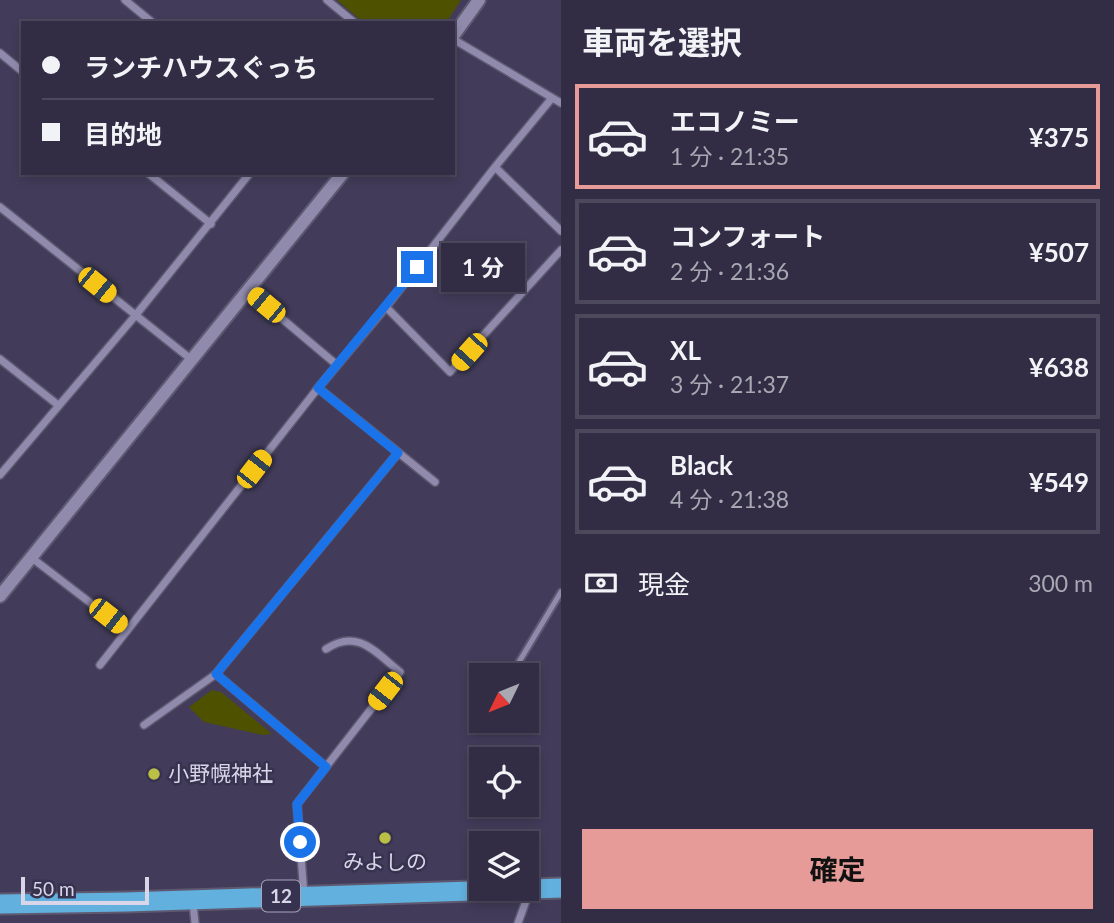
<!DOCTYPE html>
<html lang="ja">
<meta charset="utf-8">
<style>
body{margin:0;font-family:Lato,"Noto Sans JP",sans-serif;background:#3d394f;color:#f1f3f6;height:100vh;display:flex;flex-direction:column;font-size:26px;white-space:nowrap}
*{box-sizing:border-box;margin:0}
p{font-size:23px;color:#a8a8b2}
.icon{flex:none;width:38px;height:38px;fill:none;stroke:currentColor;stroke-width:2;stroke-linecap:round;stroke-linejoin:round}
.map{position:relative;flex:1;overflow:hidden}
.details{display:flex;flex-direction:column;background:#322d44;width:553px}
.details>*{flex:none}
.guide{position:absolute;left:21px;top:21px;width:434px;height:154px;border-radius:0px;box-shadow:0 4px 10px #0003,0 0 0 2px #4d495d;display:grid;align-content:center;height:154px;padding:0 21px;background:#322d44}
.needle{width:46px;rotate:227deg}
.controls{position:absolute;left:469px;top:663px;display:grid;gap:14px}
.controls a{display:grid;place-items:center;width:70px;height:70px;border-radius:0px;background:#322d44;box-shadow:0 4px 10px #0003,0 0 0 2px #4d495d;font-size:35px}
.scale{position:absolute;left:21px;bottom:18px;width:128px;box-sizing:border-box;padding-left:7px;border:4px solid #d8d6e8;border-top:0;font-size:19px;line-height:24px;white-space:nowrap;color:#d8d6e8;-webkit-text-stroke:5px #37324f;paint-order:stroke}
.end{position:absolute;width:32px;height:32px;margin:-16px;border:9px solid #1a73e8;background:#fff;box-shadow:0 0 0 4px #fff}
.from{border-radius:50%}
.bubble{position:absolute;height:49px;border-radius:0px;background:#322d44;box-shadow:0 4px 10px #0003,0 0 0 2px #4d495d;font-size:23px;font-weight:700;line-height:49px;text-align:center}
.car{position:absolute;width:21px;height:42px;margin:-21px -10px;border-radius:9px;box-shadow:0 0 5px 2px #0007;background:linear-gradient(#f5c518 24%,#345 0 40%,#f5c518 0 76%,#345 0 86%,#f5c518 0)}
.guide b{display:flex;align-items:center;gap:24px;height:66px;font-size:26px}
.guide b+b{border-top:2px solid #4d495d}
.guide i{width:18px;height:18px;background:#f1f3f6}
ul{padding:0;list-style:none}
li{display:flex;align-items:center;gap:21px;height:105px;margin:0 14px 10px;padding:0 7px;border:4px solid #4d495d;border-radius:0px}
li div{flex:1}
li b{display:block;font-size:26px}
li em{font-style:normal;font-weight:700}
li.on{border-color:#e69b98}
li>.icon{width:63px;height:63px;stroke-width:1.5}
h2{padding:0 21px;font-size:32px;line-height:84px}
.pay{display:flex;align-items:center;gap:18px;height:77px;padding:0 21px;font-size:26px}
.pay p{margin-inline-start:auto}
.primary-button{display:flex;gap:14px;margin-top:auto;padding:14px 21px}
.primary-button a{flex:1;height:80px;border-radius:0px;background:#e69b98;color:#111;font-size:28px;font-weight:700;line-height:80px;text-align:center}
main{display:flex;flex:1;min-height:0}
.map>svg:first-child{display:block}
.green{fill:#4e5100}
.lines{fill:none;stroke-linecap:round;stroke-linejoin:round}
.service-casing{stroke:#5e5971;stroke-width:9}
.minor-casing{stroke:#5e5971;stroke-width:10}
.tertiary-casing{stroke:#5e5971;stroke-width:16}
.trunk-casing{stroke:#5e5971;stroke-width:23}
.service{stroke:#908bad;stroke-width:5}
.minor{stroke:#908bad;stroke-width:7}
.tertiary{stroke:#908bad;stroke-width:12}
.trunk{stroke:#62b0de;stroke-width:19}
.route{stroke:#1a73e8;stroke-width:9}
.poi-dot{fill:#bac045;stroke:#37324f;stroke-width:2.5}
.labels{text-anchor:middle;stroke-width:5;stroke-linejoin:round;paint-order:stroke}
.shield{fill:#37324f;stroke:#a8a5ba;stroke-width:2}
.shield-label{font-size:19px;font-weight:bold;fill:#d8d6e8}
.poi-label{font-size:21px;fill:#d8d6e8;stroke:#37324f;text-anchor:start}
</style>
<main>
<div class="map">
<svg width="561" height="923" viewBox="0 0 561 923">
<rect width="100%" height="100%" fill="#423c5a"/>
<!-- green -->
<path class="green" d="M337,0H461L446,23H364Z
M212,690L221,692L272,734L263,735L204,722L189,707Z"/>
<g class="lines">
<!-- service casing -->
<g class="service-casing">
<path id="service" d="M516,667L561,592"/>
</g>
<!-- minor casing -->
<g class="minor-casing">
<path id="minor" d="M125,0L153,23
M327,0L355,23
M453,39L561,103
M0,53L23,72
M495,167L561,231
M148,173L211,224
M0,207L192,360
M248,290L337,365
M386,307L450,372L561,250
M0,359L58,405
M318,388L435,482
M0,475L135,316L250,173
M32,558L127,631
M100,665L318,388L386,307L495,167L552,98
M216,674L326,767
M144,725L216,674L398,453
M304,895L297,804L400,672C375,652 358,628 326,649
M193,903L195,923
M518,923L530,890"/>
</g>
<!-- tertiary casing -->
<g class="tertiary-casing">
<path id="tertiary" d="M453,36L479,0
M0,596L343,173"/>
</g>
<!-- trunk casing -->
<g class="trunk-casing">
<path id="trunk" d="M0,904L127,902L561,888"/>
</g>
<!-- service -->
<use href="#service" class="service"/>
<!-- minor -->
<use href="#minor" class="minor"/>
<!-- tertiary -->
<use href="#tertiary" class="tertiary"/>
<!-- trunk -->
<use href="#trunk" class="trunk"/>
</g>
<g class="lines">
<!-- route -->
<path class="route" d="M300,842L297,804L326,767L216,674L398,453L318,388L417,267"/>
</g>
<!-- markers -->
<g class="poi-dot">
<circle cx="154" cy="774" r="7"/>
<circle cx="385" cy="838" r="7"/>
</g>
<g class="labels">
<!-- shield labels -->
<rect class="shield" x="262" y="880.5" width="38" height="31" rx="5"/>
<g class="shield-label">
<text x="281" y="903">12</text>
</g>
<!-- poi labels -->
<g class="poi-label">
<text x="168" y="781">小野幌神社</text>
<text x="385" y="869" text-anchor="middle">みよしの</text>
</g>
</g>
</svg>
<div class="controls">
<a><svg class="needle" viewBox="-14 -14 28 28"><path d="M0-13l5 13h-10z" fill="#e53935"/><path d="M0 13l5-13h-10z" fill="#a8a8b2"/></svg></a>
<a><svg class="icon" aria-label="locate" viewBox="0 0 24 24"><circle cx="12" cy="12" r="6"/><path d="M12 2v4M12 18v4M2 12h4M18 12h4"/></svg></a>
<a><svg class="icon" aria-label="layers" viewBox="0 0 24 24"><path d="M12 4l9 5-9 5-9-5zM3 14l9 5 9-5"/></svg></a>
</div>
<div class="scale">50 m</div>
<i class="end from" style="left:300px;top:842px"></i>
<i class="end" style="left:417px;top:267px"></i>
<div class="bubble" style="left:441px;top:243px;width:84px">1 分</div>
<i class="car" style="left:97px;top:285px;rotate:129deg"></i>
<i class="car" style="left:266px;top:305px;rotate:310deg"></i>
<i class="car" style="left:469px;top:352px;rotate:222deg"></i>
<i class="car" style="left:254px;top:469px;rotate:38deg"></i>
<i class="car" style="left:108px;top:616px;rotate:128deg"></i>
<i class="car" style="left:385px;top:691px;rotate:218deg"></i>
<div class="guide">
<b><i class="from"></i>ランチハウスぐっち</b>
<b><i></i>目的地</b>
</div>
</div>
<section class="details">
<h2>車両を選択</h2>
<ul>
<li class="on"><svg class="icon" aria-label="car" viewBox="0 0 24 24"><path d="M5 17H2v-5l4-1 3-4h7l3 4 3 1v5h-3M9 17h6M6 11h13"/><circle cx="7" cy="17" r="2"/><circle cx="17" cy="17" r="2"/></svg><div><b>エコノミー</b><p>1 分 · 21:35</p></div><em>¥375</em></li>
<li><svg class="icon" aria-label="car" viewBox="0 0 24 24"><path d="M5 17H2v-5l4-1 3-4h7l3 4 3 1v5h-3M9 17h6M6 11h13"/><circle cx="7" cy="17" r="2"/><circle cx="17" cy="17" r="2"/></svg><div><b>コンフォート</b><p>2 分 · 21:36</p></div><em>¥507</em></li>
<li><svg class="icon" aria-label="car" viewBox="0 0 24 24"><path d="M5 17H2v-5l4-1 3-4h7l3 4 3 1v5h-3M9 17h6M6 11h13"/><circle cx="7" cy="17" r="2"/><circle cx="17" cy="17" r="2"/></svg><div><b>XL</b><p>3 分 · 21:37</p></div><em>¥638</em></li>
<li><svg class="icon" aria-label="car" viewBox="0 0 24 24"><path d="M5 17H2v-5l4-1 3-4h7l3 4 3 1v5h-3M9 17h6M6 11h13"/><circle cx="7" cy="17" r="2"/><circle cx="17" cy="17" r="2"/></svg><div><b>Black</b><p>4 分 · 21:38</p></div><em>¥549</em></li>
</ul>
<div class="pay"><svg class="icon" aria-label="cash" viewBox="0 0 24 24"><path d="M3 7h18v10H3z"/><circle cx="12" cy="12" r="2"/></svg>現金<p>300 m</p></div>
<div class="primary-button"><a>確定</a></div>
</section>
</main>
